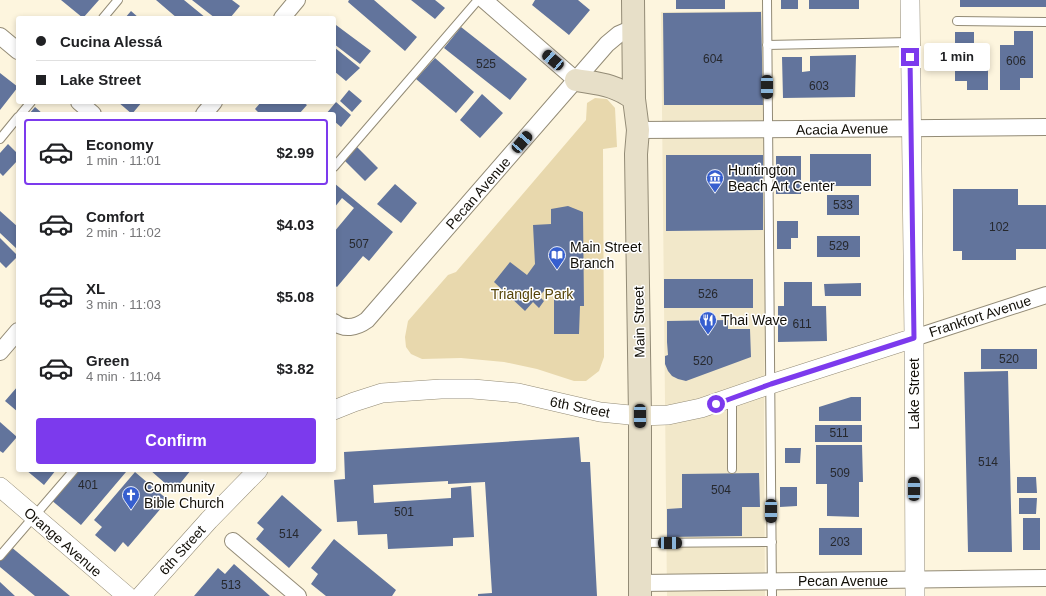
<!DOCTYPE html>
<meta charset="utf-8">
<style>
body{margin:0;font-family:Helvetica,sans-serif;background:#f6f6f6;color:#202124;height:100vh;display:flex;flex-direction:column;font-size:15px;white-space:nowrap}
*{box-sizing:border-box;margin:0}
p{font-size:13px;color:#757577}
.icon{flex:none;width:22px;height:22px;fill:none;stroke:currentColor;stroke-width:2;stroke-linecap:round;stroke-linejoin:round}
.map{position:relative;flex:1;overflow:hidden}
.drawer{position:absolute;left:16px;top:112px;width:320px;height:360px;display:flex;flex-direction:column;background:#fff;border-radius:4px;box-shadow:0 2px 6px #0003}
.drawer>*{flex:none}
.banner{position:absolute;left:16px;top:16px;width:320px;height:88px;border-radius:4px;box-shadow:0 2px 6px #0003;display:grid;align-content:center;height:88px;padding:0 20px;background:#fff}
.end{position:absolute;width:18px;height:18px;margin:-9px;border:5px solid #7c3aed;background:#fff;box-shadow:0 0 0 2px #fff}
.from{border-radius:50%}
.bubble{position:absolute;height:28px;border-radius:4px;background:#fff;box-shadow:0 2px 6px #0003;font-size:13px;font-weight:600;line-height:28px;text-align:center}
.car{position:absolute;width:12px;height:24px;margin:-12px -6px;border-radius:5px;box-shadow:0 0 3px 1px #0007;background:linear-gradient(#222 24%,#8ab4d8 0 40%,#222 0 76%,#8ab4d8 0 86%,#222 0)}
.banner b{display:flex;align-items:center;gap:14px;height:38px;font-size:15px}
.banner b+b{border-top:1px solid #e0e0e0}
.banner i{width:10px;height:10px;background:#202124}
ul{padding:7px 0 0;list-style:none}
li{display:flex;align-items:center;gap:12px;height:66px;margin:0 8px 6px;padding:0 12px;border:2px solid transparent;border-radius:4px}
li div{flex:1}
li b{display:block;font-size:15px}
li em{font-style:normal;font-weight:600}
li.current{border-color:#7c3aed}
li>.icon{width:36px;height:36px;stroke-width:1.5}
.primary-button{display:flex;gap:8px;margin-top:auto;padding:8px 20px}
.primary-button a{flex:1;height:46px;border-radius:4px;background:#7c3aed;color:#fff;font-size:16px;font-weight:600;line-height:46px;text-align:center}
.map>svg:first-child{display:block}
.built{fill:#f2e8ca}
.green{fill:#e8d8ad}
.building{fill:#62749c}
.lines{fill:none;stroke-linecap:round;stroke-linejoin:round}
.service-casing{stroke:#938b76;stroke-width:10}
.minor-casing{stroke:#938b76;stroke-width:18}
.tertiary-casing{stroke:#938b76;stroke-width:20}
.secondary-casing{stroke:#938b76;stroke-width:24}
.service{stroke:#fff;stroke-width:8}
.minor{stroke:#fff;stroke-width:16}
.tertiary{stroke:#fff;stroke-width:19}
.secondary{stroke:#e7dfc8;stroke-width:22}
.route{stroke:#7c3aed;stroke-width:5}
.labels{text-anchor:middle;stroke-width:3;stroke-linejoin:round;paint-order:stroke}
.number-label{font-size:12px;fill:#26282d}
.street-label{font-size:14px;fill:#120f08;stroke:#fff}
.poi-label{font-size:14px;fill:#120f08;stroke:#fff;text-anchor:start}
.park-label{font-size:14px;fill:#564408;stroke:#fff}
</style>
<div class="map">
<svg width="1046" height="596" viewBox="0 0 1046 596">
<rect width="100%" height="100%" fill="#fdf5de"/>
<!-- built -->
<path class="built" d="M769,11L764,421L765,596H667L661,12Z"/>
<!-- green -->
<path class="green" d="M595,98L607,99L615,108L617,147L603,149L604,357L599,371L586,381H574L537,369L504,362L461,358L422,359L411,354L406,347L405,337L408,321L448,275L456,272L586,120L587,103Z"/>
<!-- building -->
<path class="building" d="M61,0H99L83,18Z
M156,0H184L206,18H177Z
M192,0H232L240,6L230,18H215Z
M349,0H374L417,37L405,51L348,2Z
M411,0H435L445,8L435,19Z
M535,0H578L590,10L569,35L532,5Z
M676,0H725V9H676Z
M781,0H798V9H781Z
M809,0H859V9H809Z
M960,0H1046V7H960Z
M131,11L139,18H125Z
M761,12L763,105H664L663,13Z
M334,25H336L371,51L360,64L334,44Z
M461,27L527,79L510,100L444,48Z
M1014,31H1033V78H1020V90H1000V45H1014Z
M955,32H974V45H988V90H967V81H955Z
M334,47L360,68L346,81L334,71Z
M856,55L855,97L783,98L782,57H802V72L810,71V56Z
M435,58L474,92L456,113L416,79Z
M0,73L18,87L0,110Z
M349,90L362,101L352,112L340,101Z
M482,94L503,113L480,138L460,120Z
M118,102H142L132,114Z
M261,102H303L307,105L299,114H260L255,109Z
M336,102L351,115L341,127L334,121V114H326Z
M35,107L43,114H29Z
M8,144L18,154V160L3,176L0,173V153Z
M357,147L378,168L365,181L344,160Z
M810,154H871V186H810Z
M666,155H763V230L666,231Z
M776,156H801V194H776Z
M334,183L393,232L369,261L363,256L337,287L334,285V232L354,208L342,198L334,208Z
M395,184L417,203L401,223L377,204Z
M953,189H1018V205H1046V249H1016V260H962V251H953Z
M827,195H859V215H827Z
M568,206L583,212L584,306H580L579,334H554V293L544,291L539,296L544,301L539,308L533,302L525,311L494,282L510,262L527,275L535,264L533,225L551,224V209Z
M0,211L18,227V250L0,233Z
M777,221H798V238H791V249H777Z
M817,236H860V257H817Z
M0,238L18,256L6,268L0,262Z
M664,279H753V308H664Z
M784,282H812V306H826L827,341L778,342V306H784Z
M861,283V296H825L824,284Z
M728,320V329H750L751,357L686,381L678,379L672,376L668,371L665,364V356L668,355L667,342H673H667V321Z
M981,349H1037V369H981Z
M1008,371L1012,552H968L964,372Z
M18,386V412L5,401Z
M851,397H861V421H819V407Z
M0,422L17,437L3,453L0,451Z
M815,425H862V442H815Z
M579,437L581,462H590L597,596H478V594L492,593L485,482L448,484V481L373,485L374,503L451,498V488L471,486L474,537L453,538V546L388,549L387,534L358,535L357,521L337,522L334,480L345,479L344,452Z
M816,445H862L863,482H859V517L827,516V484H816Z
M785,448H801L800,463H785Z
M26,470H56L44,485Z
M74,470H124L126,472L81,525L50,499Z
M150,470H191L174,491Z
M135,472L168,500L128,547L123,542L115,552L95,535L102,527L94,520Z
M759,473L760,507H742V536L667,537V509L682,508V474Z
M1017,477H1036L1037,493H1017Z
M780,487H797V506L780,507Z
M282,495L322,530L289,568L256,539L264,529L257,523Z
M1019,498H1037L1036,514H1019Z
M1023,518H1040V550H1023Z
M819,528H862V555H819Z
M334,539L396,590L392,596H326L311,584L318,574L311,568Z
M10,546L70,596H35L0,567V559Z
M234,564L270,596H194L218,568L225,574Z
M0,582L15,596H0Z"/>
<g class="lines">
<!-- service casing -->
<g class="service-casing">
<path id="service" d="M767,0L772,596
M103,18L118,0
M957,21L1046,22
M767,45L910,42
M21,114L31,102
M0,139L18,117
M334,167L478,0
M732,399V469
M641,543L772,542
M0,556L74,470"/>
</g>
<!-- minor casing -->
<g class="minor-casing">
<path id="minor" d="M484,0L576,80
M282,18L297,0
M0,36L18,51
M79,102L93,114
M204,114L214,102
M638,130C774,130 910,128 1046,127
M334,322C344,330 356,328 367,320L607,44L619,34L633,28
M914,338L1046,295
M0,352L18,331
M233,541L298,596
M640,583L1046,578"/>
</g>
<!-- tertiary casing -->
<g class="tertiary-casing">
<path id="tertiary" d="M910,0L914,338L915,596
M334,410L354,402L382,393L441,389H473L518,393L600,412L640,416L668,415L701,408L771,384L914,338
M0,487L127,596
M141,596L209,520L258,470"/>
</g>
<!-- secondary casing -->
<g class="secondary-casing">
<path id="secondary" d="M633,0L634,99L638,130L636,154L640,416V596
M576,80C599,84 614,84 634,99"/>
</g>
<!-- service -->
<use href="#service" class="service"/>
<!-- minor -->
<use href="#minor" class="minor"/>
<!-- tertiary -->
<use href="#tertiary" class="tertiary"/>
<!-- secondary -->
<use href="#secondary" class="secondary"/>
</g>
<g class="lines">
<!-- route -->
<path class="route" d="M716,404L771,384L914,338L910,57"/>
</g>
<!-- icons -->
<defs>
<g id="museum-pin" transform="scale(0.9)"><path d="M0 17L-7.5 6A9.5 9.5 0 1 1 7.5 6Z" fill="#365fcf" stroke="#fff"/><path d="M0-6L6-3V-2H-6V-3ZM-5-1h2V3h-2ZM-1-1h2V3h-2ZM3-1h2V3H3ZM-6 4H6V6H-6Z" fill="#fff"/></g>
<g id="library-pin" transform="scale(0.9)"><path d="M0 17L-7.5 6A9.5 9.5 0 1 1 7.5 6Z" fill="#365fcf" stroke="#fff"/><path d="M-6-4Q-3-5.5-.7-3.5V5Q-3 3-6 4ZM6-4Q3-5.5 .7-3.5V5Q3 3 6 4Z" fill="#fff"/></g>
<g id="restaurant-pin" transform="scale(0.9)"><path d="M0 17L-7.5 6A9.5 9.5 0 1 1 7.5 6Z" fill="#365fcf" stroke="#fff"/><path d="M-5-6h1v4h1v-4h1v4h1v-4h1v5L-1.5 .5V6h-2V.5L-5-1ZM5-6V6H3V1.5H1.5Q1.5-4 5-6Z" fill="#fff"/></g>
<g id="church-pin" transform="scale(0.9)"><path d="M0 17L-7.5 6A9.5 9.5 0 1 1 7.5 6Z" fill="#365fcf" stroke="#fff"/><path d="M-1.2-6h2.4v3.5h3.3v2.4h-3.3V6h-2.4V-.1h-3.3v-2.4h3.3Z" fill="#fff"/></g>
</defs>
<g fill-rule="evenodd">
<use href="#museum-pin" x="715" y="178"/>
<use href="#library-pin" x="557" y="255"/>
<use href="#restaurant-pin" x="708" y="320"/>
<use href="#church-pin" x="131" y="495"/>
</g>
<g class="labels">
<!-- number labels -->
<g class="number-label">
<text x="713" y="63">604</text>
<text x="1016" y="65">606</text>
<text x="486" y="68">525</text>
<text x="819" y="90">603</text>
<text x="843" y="209">533</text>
<text x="999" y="231">102</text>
<text x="359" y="248">507</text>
<text x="839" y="250">529</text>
<text x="708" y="298">526</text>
<text x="802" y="328">611</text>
<text x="1009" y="363">520</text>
<text x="703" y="365">520</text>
<text x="839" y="437">511</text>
<text x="988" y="466">514</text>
<text x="840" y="477">509</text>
<text x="88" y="489">401</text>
<text x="721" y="494">504</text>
<text x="404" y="516">501</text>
<text x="289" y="538">514</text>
<text x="840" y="546">203</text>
<text x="231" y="589">513</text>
</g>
<!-- street labels -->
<g class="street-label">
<text transform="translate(842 129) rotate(-1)" y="5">Acacia Avenue</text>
<text transform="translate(478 193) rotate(-49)" y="5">Pecan Avenue</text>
<text transform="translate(980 316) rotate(-18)" y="5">Frankfort Avenue</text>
<text transform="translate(639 322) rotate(-91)" y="5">Main Street</text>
<text transform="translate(914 394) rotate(-90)" y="5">Lake Street</text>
<text transform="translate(580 407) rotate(11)" y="5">6th Street</text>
<text transform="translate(63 542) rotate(41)" y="5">Orange Avenue</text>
<text transform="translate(182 550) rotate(-48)" y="5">6th Street</text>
<text x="843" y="586">Pecan Avenue</text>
</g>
<!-- poi labels -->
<g class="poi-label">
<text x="728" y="175">Huntington<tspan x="728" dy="16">Beach Art Center</tspan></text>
<text x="570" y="252">Main Street<tspan x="570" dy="16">Branch</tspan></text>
<text x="721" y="325">Thai Wave</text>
<text x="144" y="492">Community<tspan x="144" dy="16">Bible Church</tspan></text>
</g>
<!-- park labels -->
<g class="park-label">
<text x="532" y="299">Triangle Park</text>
</g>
</g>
</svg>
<i class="end from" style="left:716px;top:404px"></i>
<i class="end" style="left:910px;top:57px"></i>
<div class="bubble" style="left:924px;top:43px;width:66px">1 min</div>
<i class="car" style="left:553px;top:60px;rotate:311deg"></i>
<i class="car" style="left:767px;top:87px;rotate:180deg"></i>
<i class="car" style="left:522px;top:142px;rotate:41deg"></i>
<i class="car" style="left:640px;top:416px;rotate:180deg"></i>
<i class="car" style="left:914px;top:489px;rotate:0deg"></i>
<i class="car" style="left:771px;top:511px;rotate:180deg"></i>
<i class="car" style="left:670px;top:543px;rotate:90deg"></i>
<div class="banner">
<b><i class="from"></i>Cucina Alessá</b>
<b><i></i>Lake Street</b>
</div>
<section class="drawer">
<ul>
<li class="current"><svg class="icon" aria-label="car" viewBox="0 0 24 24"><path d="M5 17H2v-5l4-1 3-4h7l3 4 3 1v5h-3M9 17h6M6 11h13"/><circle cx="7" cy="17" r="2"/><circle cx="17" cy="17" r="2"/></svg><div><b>Economy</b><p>1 min · 11:01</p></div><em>$2.99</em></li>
<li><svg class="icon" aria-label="car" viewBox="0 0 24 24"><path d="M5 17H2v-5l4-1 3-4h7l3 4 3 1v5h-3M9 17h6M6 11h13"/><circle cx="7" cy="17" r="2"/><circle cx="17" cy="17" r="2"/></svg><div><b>Comfort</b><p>2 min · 11:02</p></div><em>$4.03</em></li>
<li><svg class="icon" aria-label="car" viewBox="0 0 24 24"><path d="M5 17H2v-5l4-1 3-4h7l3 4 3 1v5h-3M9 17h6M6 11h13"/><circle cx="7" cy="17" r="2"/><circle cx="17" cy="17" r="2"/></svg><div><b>XL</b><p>3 min · 11:03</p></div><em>$5.08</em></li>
<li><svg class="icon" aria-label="car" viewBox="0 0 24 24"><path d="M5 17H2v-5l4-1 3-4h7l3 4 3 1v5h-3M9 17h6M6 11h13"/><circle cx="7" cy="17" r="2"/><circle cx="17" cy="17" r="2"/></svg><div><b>Green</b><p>4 min · 11:04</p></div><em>$3.82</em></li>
</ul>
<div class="primary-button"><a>Confirm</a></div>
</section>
</div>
